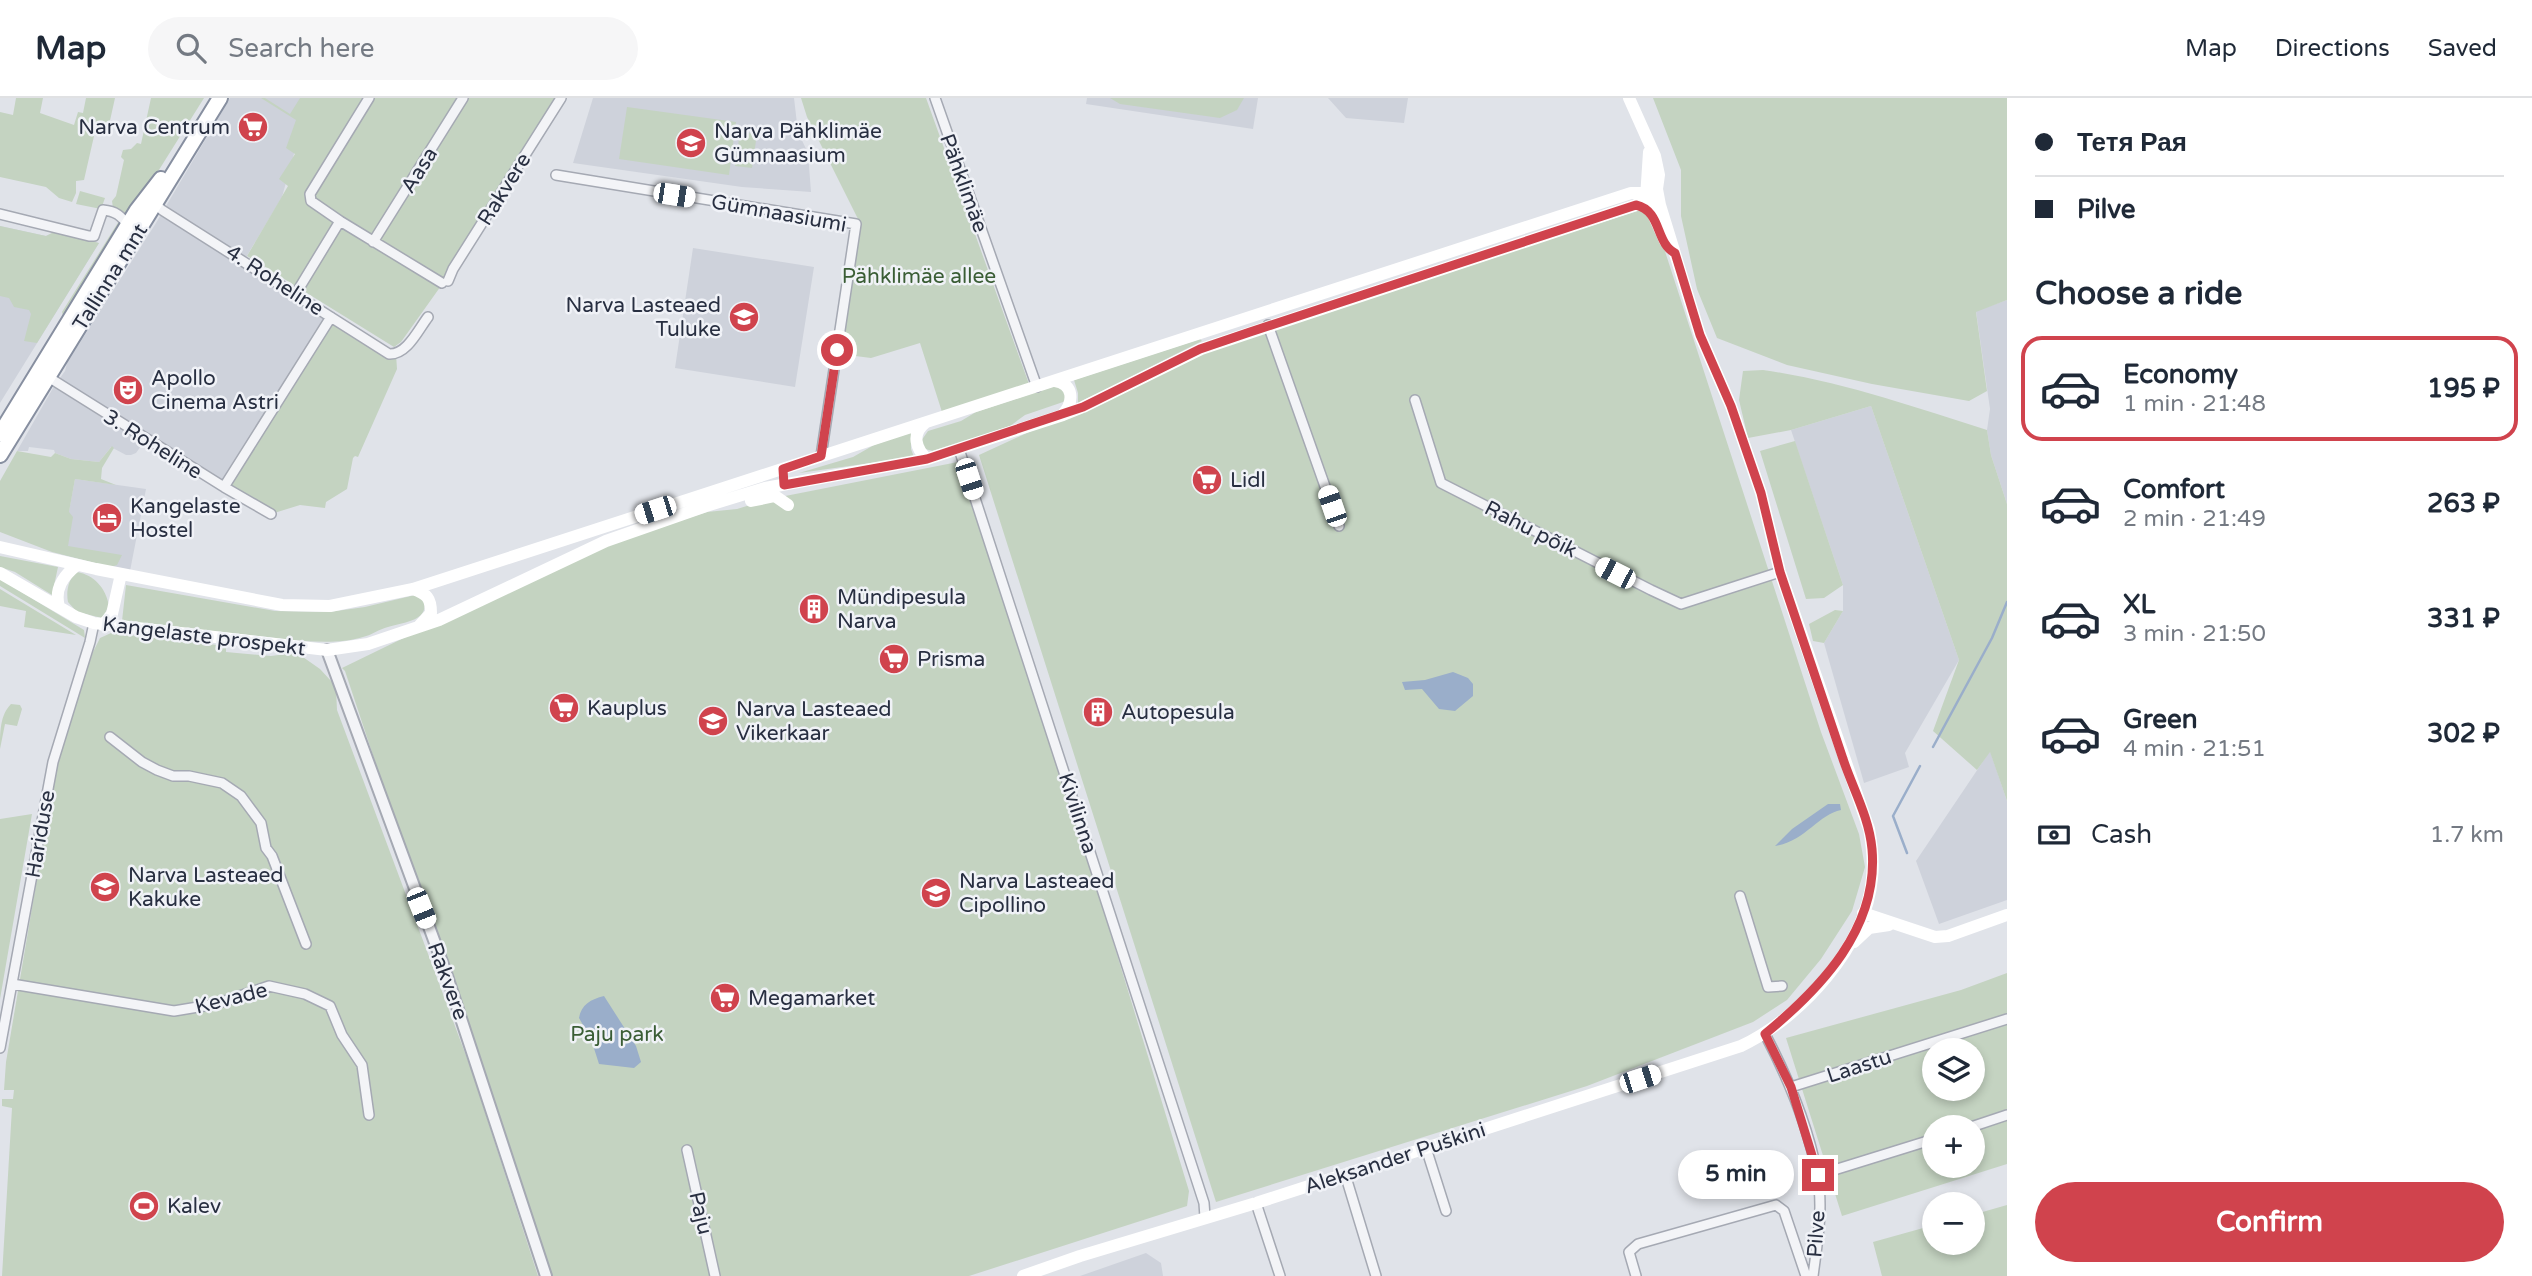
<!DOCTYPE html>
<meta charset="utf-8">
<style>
body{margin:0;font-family:"Varela Round",sans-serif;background:#f6f6f7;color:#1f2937;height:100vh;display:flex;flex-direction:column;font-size:26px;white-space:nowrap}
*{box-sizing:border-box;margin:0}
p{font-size:23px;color:#747a83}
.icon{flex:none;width:38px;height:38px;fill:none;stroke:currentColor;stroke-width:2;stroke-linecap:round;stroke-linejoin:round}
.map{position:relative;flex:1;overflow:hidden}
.details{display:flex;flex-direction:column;background:#fff;width:525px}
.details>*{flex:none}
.guide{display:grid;align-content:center;height:154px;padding:0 28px;background:#fff}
.buttons{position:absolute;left:1922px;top:940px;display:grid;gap:14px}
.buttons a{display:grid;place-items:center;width:63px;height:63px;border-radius:50%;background:#fff;box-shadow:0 4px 10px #0003;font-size:35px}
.end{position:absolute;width:32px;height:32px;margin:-16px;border:9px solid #d0434d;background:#fff;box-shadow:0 0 0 4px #fff}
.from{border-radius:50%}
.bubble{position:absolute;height:49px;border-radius:24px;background:#fff;box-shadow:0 4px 10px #0003;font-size:23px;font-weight:800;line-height:49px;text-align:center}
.car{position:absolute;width:21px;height:42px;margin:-21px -10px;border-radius:9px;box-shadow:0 0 5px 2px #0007;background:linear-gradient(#fff 24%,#345 0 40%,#fff 0 76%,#345 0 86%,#fff 0)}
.guide b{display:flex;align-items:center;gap:24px;height:66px;font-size:26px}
.guide b+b{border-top:2px solid #e0e1e3}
.guide i{width:18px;height:18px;background:#1f2937}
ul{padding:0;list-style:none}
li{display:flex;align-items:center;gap:21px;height:105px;margin:0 14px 10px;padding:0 14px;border:4px solid transparent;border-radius:21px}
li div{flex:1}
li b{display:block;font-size:26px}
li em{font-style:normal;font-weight:800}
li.selected{border-color:#d0434d}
li>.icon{width:63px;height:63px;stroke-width:1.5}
h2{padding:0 28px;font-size:32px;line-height:84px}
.pay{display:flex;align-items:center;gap:18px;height:77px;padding:0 28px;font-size:26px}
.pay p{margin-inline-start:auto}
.button{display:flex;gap:14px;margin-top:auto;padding:14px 28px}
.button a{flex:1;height:80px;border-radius:42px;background:#d0434d;color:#fff;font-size:28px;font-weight:800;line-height:80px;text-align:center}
header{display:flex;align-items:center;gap:42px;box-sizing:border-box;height:98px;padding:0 35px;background:#fff;border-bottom:2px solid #e0e1e3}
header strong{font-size:33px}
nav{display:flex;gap:38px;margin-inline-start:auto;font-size:24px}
.search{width:490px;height:63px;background:#f6f6f7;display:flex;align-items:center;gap:18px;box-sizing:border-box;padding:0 24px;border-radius:38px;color:#747a83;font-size:26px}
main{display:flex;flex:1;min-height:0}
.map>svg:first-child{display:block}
.built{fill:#ced2db}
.green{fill:#c4d3c1;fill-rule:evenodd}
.water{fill:#9aaeca}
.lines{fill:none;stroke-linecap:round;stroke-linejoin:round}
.stream{stroke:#9aaeca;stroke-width:2.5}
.minor-casing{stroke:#a5a9b3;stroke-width:12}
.tertiary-casing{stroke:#a5a9b3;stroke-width:14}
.trunk-casing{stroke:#878fa0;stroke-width:18}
.minor{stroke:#f3f4f7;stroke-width:9}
.tertiary{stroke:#f3f4f7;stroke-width:10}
.secondary{stroke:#fff;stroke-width:12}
.trunk{stroke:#fff;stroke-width:14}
.route{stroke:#d0434d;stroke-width:9}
.labels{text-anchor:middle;stroke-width:5;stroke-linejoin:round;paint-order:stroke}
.poi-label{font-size:21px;fill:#282f41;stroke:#f0f2f7;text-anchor:start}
.street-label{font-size:21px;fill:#282f41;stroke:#f0f2f7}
.park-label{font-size:21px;fill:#3a5d35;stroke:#f0f2f7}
</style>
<header>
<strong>Map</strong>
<div class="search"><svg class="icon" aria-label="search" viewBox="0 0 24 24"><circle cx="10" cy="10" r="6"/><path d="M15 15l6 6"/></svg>Search here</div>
<nav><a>Map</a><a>Directions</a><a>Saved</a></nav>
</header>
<main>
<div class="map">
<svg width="2007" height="1178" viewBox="0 0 2007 1178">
<rect width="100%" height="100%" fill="#e0e3e9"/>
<!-- built -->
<path class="built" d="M230,0H319L300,34L282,99L245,161L331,219L224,389L146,341L136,355L131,357H126L111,349L99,364L71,361L55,355L54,352L29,349L28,353H17L53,290L65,273L67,265L156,125Z
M593,0H794L798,34L808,55L811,94L742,89L573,65Z
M1087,0H1258L1253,31L1086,6Z
M1328,0H1408L1404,25L1346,20Z
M0,128L46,138L54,134L99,145L0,305Z
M693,150L814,169L795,289L675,270Z
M2007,202V406L1991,357L1987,332L1990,311L1976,213Z
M1871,308L1959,562L1905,655L1909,669L1864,685L1824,545L1843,513V487L1791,332Z
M75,381L146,391L130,473L61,456Z
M1990,653L2007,703V802L1939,826L1916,763Z
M1146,1155L1161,1165L1163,1178H1080Z"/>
<!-- green -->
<path class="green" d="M16,0H43L40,15L74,27L78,14L83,15L86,0H115L109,27L97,25L84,82L76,83V95L72,104L59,100L46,89L0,79V14L13,17Z
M151,0H204L132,115L126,116L113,110L112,103L116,98L124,62L121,59L123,52L131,51L137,45L141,46Z
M261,0H265L290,16L300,0H562L453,171L401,244L394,249L247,158L288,88L279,81L295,56L286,50L296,22Z
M801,0H926L1029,286L942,314L920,245L871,260L840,256L860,125L807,19Z
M1110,0H1244L1237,12L1220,20L1120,6Z
M1653,0H2007V202L1976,214L1987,293L1969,303L1872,286L1787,267L1717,240L1697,191L1681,118V72Z
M627,9L736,24L729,77L619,61Z
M740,34L757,36L752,70L735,68Z
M80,93L105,100L101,111L76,106Z
M1641,112L1651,120L1661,141L1821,634L1859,736L1865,769L1852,813L1821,861L1787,902L1753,924L1587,988L1216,1104L979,357L1230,241Z
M119,123L123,126L63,218L62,214Z
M0,128L46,138L54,134L99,145L37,245L24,243L31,216L29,212L14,209L9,200L0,198Z
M331,219L396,256L397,271L358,359L355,358L353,360L347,391L326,404L325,410L300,407L271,416L224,389Z
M1200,241L1202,243L1078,305V295L1074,282Z
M1763,272C1840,283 1914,309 1987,332L1991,357L2007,406V703L1990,654L1977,672L1933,633L1959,562L1871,308L1791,332L1748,340L1739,302L1743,273Z
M1055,288L1064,290L1066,303L1025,317L1010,328L933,353L925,351L921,343L928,333L961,323L976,314Z
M911,334V351L914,359L799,375L853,359L874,347Z
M1795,343L1843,487L1824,500L1806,501L1760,353Z
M112,348L114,350L102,370L101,381L116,387L75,381L69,414L73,419L68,448L122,457L117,467L111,469L52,454L0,434V383L17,353L51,359L55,355L71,361L99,364Z
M963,363L1027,561L1189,1093L1187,1108L969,1178H546L345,573L342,570L574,457L707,414L737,411L770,401Z
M0,458L58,469L52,497L15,474L0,469Z
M77,474C94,477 106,490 109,508L102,520L77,514L68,504C66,494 68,481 77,474Z
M0,481L84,532L85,540L0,488Z
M126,487L275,513L329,514L365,509L415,497L423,501C431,523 404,524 388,529C379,531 372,537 363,539C344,545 323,544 303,543L122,523Z
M0,491L76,537L24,529L26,513L0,508Z
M1835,512L1843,513L1824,545L1813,543L1809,526Z
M111,535L226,548V554L271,558L294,555L300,557L320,571L332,584L336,590L337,612L471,971L538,1178H2L12,1010L2,1008V1001H13L14,992H4L6,964L58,656L93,554L100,540Z
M11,606L20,607L22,611L17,628L5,626L0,651C0,634 0,617 11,606Z
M32,716L0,901V721Z
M2007,875V1066L1842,1118L1786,940L1961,892ZM1934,952H1972V990H1934ZM1934,1029H1972V1068H1934Z
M2007,1107V1178H1882L1873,1144L1934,1127V1144H1972V1117Z"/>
<!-- water -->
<path class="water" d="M1453,574L1468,580L1473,586V598L1455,613L1439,611L1422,591L1405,592L1402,584L1425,582Z
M1828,706H1840L1841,712C1819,716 1804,744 1775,748L1792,731Z
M604,898L636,948L641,964L634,970L599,966L591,941L579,920C581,907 591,901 604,898Z"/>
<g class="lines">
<!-- stream -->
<path class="stream" d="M1933,649L1992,540L2007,504
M1907,755L1893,718L1920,668"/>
<!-- minor casing -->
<g class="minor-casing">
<path id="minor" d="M935,0L1037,289
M556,77L856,126L821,358
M153,104L162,112L389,256C407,257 418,232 428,219
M0,116L89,138H94L103,112C116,113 121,118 129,128
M340,123L311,103L310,96L369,0
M373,144L463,0
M448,183L453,171L561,0
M295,197L340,123L442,185
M1268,227L1339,428
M45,277L224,389L271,416
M1415,302L1441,385L1651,492L1681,506L1780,474
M959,351L1204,1105L1205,1119
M224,389L331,219
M110,639L142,664L157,672L173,678H189L222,685L241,698L261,725L266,750L272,758L306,846
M1740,798L1768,889L1782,888
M12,886L174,913L216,906L269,888L305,896L330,908L342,937L362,967L369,1017
M1765,936C1788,980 1808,1027 1817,1076C1824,1109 1817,1146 1813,1178
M0,950L53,664L90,544L94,525
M1791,989L2007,921
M1971,1029L2007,1017
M1426,1050L1446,1113
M687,1052L715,1178
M1345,1076L1376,1178
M1818,1077L1934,1041
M1256,1105L1280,1178
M1636,1178L1629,1154L1638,1146L1776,1107L1784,1113L1806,1178"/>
</g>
<!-- tertiary casing -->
<g class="tertiary-casing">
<path id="tertiary" d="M327,552L445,872L546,1178"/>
</g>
<!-- trunk casing -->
<g class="trunk-casing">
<path id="trunk" d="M0,336L137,112L161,81
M0,357L220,0"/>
</g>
<!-- minor -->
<use href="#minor" class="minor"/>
<!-- tertiary -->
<use href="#tertiary" class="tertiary"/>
<!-- secondary -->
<path class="secondary" d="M1649,54L1646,100L1665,143
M1055,283C1074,286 1074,304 1063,316
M925,325C911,336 916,351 927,361
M751,403L775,398L788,407
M0,449L96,471L282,507L330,508L413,491L1631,95H1641L1653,99
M0,475L76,519L94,525L327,552L368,546L439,522L606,443L706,408L765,390L927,361L1063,317L1083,309L1201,251L1636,107L1649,97L1658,84
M413,491C427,496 431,500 431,515L419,528
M59,509C54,491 63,478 77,467
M103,527L112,516L121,476
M1863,815L1935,839L1948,838L2007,817
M1854,844L1869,830L1889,827
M1023,1178L1080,1158L1256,1105L1741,948C1801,920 1866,848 1872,780C1874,763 1872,747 1869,731L1780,474L1761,395L1731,308L1700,237L1660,107L1657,91L1659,77L1655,58L1629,0"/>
<!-- trunk -->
<use href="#trunk" class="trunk"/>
</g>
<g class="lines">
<!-- route -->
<path class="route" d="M837,252L821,358L783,371L784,387L927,361L1083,309L1200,251L1250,234L1636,107C1662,113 1655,145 1675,155L1700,237L1731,308L1761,395L1780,474C1801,537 1822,599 1843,661C1853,691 1869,719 1872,751C1879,830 1821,890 1765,936L1791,989L1818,1077"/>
</g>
<!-- icons -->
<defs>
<g id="supermarket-disc" transform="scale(1.575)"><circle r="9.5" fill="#d0434d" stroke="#f0f2f7"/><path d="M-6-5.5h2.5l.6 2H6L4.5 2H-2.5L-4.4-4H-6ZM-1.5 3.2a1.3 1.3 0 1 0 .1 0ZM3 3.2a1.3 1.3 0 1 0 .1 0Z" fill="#fff"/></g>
<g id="school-disc" transform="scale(1.575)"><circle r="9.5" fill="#d0434d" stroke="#f0f2f7"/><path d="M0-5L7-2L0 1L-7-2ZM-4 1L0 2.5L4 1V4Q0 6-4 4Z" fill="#fff"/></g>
<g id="theatre-disc" transform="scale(1.575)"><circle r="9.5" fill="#d0434d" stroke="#f0f2f7"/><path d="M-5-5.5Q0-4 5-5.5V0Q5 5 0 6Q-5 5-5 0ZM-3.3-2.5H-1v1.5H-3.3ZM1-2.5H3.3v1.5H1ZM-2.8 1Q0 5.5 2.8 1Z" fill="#fff"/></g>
<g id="hotel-disc" transform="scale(1.575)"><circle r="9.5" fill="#d0434d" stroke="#f0f2f7"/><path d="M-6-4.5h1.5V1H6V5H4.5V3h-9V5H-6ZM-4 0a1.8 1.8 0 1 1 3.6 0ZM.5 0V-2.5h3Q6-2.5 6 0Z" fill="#fff"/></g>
<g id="building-disc" transform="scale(1.575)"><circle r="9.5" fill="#d0434d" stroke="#f0f2f7"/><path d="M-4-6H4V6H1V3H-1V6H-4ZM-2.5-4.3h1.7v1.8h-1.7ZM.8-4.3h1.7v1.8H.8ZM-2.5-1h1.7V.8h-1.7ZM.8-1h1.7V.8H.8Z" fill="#fff"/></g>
<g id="stadium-disc" transform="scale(1.575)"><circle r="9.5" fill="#d0434d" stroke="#f0f2f7"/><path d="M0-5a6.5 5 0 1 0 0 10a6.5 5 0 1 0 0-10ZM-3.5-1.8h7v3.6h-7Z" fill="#fff"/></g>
</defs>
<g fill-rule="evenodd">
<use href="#supermarket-disc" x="253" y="29"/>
<use href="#school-disc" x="691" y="45"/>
<use href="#school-disc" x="744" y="219"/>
<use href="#theatre-disc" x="128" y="292"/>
<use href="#supermarket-disc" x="1207" y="382"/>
<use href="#hotel-disc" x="107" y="420"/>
<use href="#building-disc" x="814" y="511"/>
<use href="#supermarket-disc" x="894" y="561"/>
<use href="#supermarket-disc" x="564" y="610"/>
<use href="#building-disc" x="1098" y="614"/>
<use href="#school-disc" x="713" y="623"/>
<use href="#school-disc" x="105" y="789"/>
<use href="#school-disc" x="936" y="795"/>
<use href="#supermarket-disc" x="725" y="900"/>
<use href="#stadium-disc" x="144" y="1108"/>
</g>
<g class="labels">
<!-- poi labels -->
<g class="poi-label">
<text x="230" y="36" text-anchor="end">Narva Centrum</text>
<text x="714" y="40">Narva Pähklimäe<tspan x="714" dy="24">Gümnaasium</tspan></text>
<text x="721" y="214" text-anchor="end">Narva Lasteaed<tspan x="721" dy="24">Tuluke</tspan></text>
<text x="151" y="287">Apollo<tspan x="151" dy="24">Cinema Astri</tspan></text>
<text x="1230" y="389">Lidl</text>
<text x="130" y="415">Kangelaste<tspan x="130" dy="24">Hostel</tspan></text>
<text x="837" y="506">Mündipesula<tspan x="837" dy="24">Narva</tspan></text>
<text x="917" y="568">Prisma</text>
<text x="587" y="617">Kauplus</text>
<text x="736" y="618">Narva Lasteaed<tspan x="736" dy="24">Vikerkaar</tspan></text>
<text x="1121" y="621">Autopesula</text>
<text x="128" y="784">Narva Lasteaed<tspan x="128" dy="24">Kakuke</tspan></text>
<text x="959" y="790">Narva Lasteaed<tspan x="959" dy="24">Cipollino</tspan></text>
<text x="748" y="907">Megamarket</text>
<text x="167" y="1115">Kalev</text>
</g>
<!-- street labels -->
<g class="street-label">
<text transform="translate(419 72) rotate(-58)" y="7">Aasa</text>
<text transform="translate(964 85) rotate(70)" y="7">Pähklimäe</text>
<text transform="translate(504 91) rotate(-58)" y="7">Rakvere</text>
<text transform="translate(779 115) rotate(10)" y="7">Gümnaasiumi</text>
<text transform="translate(110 179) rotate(-58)" y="7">Tallinna mnt</text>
<text transform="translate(275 182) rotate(33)" y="7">4. Roheline</text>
<text transform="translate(153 346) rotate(32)" y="7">3. Roheline</text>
<text transform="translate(1531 431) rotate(27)" y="7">Rahu põik</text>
<text transform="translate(204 538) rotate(7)" y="7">Kangelaste prospekt</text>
<text transform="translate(1078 715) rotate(72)" y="7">Kivilinna</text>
<text transform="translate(40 736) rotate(-80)" y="7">Hariduse</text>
<text transform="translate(448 883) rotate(70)" y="7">Rakvere</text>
<text transform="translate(231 900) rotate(-14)" y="7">Kevade</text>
<text transform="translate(1859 968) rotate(-18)" y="7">Laastu</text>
<text transform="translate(1395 1060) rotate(-18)" y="7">Aleksander Puškini</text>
<text transform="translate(701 1115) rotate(77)" y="7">Paju</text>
<text transform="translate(1816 1136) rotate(-86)" y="7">Pilve</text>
</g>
<!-- park labels -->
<g class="park-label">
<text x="919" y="185">Pähklimäe allee</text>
<text x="617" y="943">Paju park</text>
</g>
</g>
</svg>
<div class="buttons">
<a><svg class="icon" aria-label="layers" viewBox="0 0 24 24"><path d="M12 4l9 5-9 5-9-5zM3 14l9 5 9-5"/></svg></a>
<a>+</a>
<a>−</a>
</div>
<i class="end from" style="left:837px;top:252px"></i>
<i class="end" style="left:1818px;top:1077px"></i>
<div class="bubble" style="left:1678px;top:1052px;width:116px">5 min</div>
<i class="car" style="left:674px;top:97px;rotate:99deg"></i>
<i class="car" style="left:969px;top:381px;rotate:162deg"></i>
<i class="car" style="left:1332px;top:408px;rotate:341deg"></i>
<i class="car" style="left:655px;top:412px;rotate:252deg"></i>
<i class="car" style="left:1615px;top:475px;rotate:297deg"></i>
<i class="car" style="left:421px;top:810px;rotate:158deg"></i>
<i class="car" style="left:1640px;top:981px;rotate:72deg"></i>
</div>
<section class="details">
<div class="guide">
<b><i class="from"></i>Тетя Рая</b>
<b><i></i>Pilve</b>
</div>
<h2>Choose a ride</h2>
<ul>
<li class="selected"><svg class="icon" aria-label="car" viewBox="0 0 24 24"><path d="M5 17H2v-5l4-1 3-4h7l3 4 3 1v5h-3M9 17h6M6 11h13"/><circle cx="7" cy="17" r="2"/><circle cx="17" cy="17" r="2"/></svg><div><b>Economy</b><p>1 min · 21:48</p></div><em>195 ₽</em></li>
<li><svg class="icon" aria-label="car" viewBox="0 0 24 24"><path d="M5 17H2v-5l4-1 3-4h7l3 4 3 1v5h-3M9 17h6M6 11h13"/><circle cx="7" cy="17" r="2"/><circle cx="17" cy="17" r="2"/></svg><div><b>Comfort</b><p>2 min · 21:49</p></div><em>263 ₽</em></li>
<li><svg class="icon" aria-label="car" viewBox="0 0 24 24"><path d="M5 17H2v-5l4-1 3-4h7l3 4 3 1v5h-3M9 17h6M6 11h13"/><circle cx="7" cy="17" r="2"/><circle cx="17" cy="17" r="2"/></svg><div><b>XL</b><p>3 min · 21:50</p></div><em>331 ₽</em></li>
<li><svg class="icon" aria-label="car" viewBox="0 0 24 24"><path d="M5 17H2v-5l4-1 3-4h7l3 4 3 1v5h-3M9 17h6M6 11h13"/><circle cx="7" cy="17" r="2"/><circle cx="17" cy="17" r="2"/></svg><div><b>Green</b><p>4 min · 21:51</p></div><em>302 ₽</em></li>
</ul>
<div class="pay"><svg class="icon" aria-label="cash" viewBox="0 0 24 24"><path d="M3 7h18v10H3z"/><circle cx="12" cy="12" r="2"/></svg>Cash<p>1.7 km</p></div>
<div class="button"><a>Confirm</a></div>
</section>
</main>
